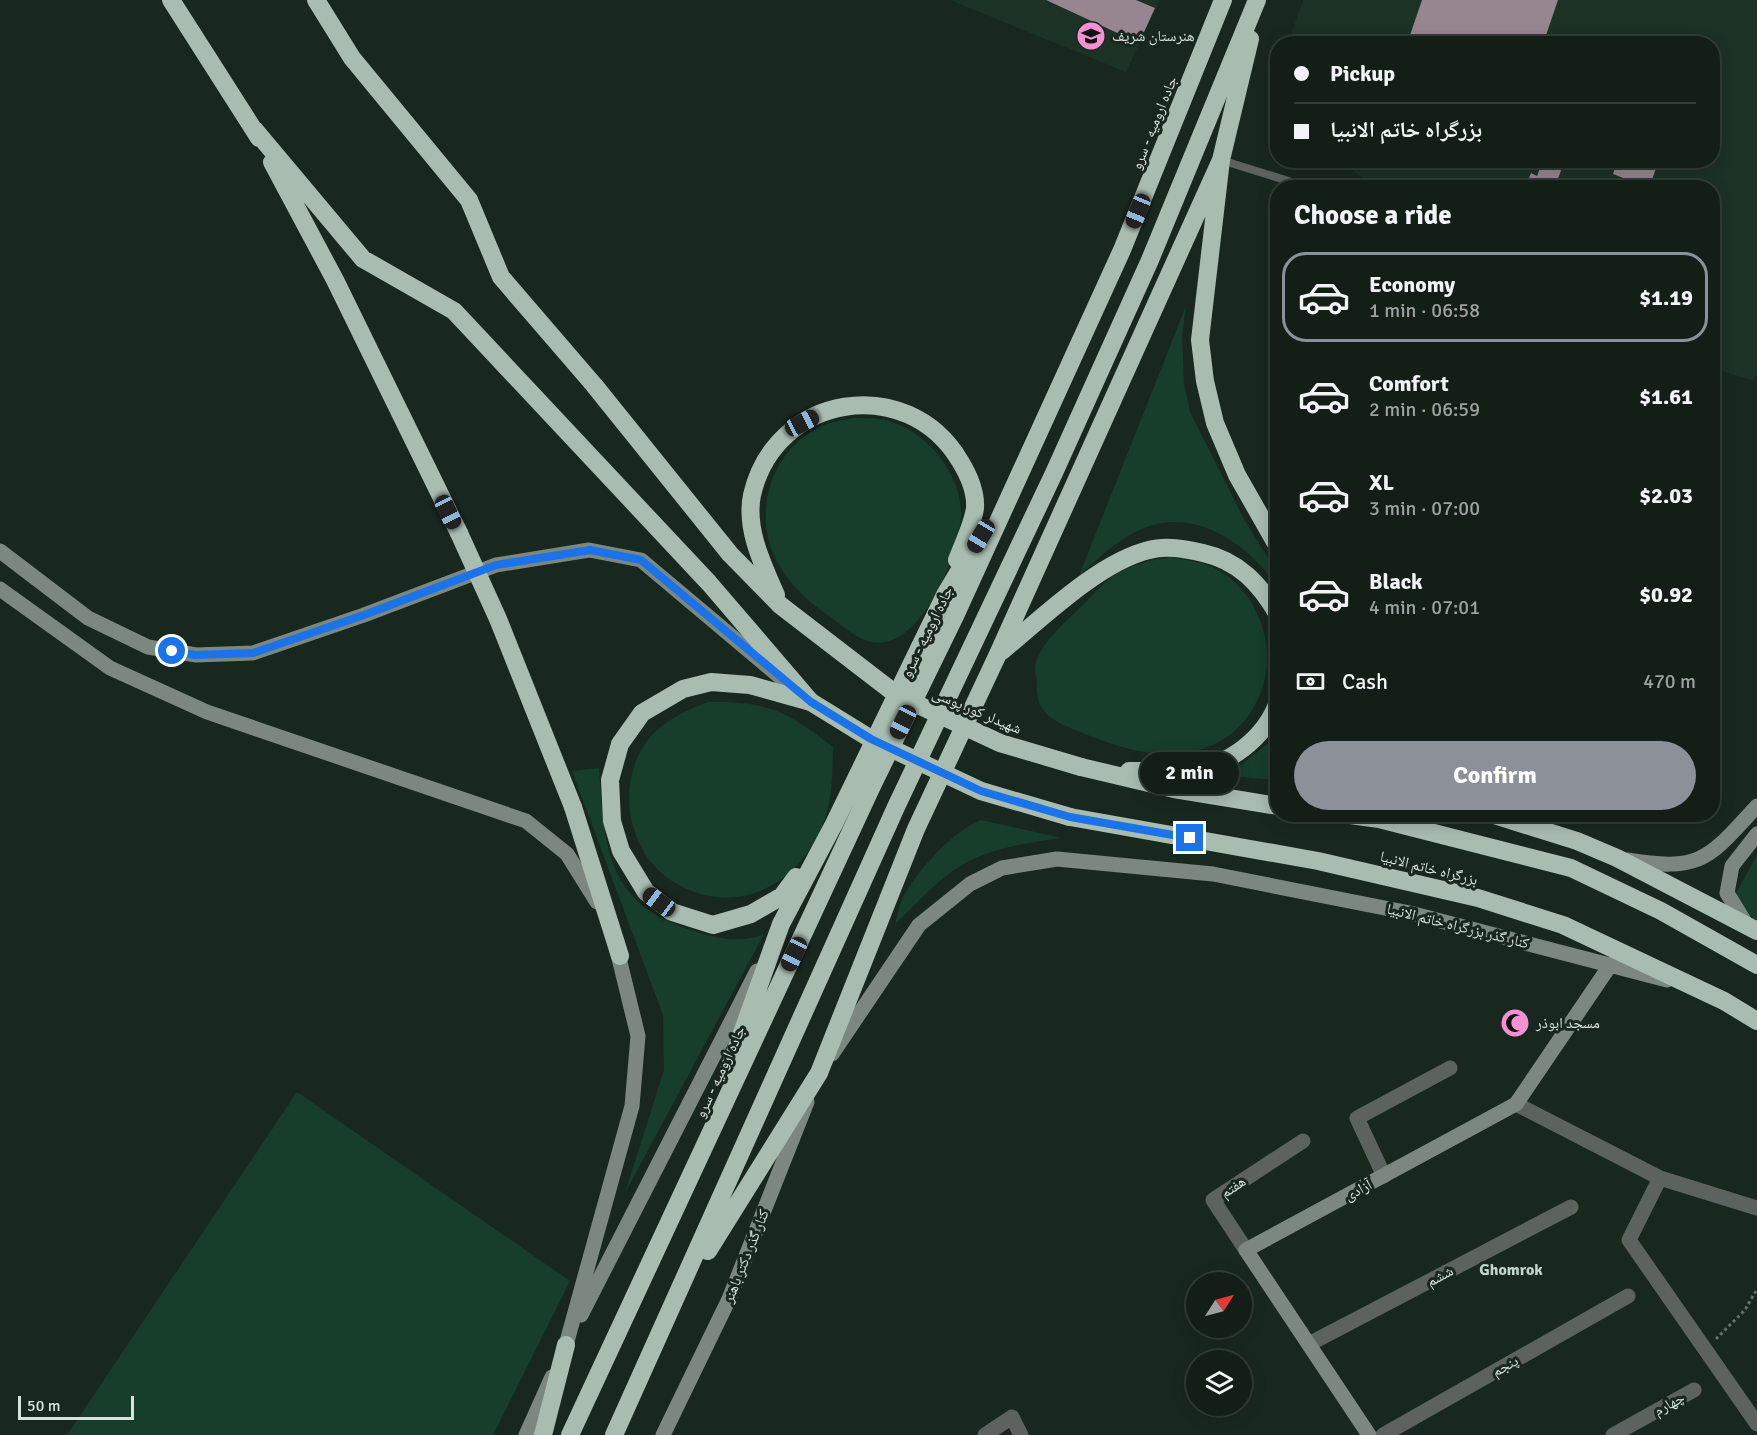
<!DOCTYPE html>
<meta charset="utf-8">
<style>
body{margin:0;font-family:Signika,"Noto Naskh Arabic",sans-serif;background:#202b24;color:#f1f3f6;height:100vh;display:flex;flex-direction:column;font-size:22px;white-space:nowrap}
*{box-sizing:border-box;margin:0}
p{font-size:20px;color:#9da2a1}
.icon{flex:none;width:33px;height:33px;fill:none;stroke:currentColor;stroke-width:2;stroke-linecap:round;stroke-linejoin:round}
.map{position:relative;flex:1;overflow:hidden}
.details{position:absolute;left:1270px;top:180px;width:450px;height:642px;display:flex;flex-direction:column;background:#131e17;border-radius:24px;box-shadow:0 3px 15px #0003,0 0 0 2px #323c36}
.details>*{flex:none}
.top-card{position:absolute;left:1270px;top:36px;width:450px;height:132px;border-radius:24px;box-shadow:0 3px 15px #0003,0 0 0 2px #323c36;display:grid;align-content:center;height:132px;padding:0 24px;background:#131e17}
.needle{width:39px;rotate:54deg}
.buttons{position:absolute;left:1186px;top:1272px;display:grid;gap:12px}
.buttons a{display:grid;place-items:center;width:66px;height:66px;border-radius:50%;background:#131e17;box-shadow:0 3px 15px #0003,0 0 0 2px #323c36;font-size:30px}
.scale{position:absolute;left:18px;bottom:15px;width:116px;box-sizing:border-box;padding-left:6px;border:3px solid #d8e2dc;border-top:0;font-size:16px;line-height:21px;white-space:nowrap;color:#d8e2dc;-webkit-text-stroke:4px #19281f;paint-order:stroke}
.end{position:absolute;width:27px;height:27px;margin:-14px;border:8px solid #1a73e8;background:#fff;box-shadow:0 0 0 3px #fff}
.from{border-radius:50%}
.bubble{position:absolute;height:42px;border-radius:21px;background:#131e17;box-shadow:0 3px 15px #0003,0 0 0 2px #323c36;font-size:20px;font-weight:700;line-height:42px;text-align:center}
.car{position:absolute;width:18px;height:36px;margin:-18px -9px;border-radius:8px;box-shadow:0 0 4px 2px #0007;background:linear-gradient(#222 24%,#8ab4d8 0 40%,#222 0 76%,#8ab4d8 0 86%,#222 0)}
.top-card b{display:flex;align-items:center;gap:21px;height:57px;font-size:22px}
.top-card b+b{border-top:2px solid #323c36}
.top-card i{width:15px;height:15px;background:#f1f3f6}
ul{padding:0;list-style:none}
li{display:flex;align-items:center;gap:18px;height:90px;margin:0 12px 9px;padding:0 12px;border:3px solid transparent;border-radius:24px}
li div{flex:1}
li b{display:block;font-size:22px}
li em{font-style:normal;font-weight:700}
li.selected{border-color:#8c9099}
li>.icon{width:54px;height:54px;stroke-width:1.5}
h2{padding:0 24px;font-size:27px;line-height:72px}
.pay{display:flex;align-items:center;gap:15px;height:66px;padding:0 24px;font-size:22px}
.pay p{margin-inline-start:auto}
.cta{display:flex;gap:12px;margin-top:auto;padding:12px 24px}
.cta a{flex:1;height:69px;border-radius:36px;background:#8c9099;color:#fff;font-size:24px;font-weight:700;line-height:69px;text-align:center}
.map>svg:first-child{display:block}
.built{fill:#1c3225}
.green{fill:#173e2a}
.building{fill:#978590}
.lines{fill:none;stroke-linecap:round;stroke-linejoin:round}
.path{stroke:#637068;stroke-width:3;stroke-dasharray:3 3;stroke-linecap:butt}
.lane{stroke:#5c635f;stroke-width:8}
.street{stroke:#5c635f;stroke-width:15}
.secondary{stroke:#7b877f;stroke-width:15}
.highway{stroke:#a9bcb0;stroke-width:18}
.highway-bridge{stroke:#a9bcb0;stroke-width:18}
.route{stroke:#1a73e8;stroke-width:8}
.labels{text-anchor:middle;stroke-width:6;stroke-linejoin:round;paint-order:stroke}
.poi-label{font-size:15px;fill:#d8e2dc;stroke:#19281f;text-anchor:start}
.street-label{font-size:15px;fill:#d8e2dc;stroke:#19281f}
.neighbourhood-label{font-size:16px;font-weight:bold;fill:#c2d6c9;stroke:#19281f}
</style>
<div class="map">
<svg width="1757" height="1435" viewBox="0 0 1757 1435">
<rect width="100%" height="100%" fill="#19281f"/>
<!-- built -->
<path class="built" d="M950,0H1160L1126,72Z
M1303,0H1757V373L1754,381L1713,368V188L1372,187L1343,161L1713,160V44H1288Z"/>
<!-- green -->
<path class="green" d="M1186,306L1182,336L1184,383L1190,412L1245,521L1278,574V587C1246,541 1189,502 1133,533C1112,545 1096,560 1079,576Z
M853,418C863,418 875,418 885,420C926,430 962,473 961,516C959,555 921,652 871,642C857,639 840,624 829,616C804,599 781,576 771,548C755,502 776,446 822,426C831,422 843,420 853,418Z
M1171,557C1192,561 1214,564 1230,578C1294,632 1272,740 1186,753C1146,759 1104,742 1068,727C1046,717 1036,708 1037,684C1037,678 1034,671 1035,666C1041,641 1069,619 1086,602C1095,593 1105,581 1116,574C1134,564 1151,560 1171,557Z
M708,702C767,701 787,711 833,747C832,772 833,796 825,819C801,886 733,922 669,879C624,848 615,774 653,734C669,718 687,710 708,702Z
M1278,731V780L1226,776L1273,740Z
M599,768C605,852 606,904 697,932C717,939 745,943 764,934L625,1193L664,1070L663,1015L572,771Z
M981,820L1062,838C1023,843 978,850 946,876C928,890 912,908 895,924C897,916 899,907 902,900C915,872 953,831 981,820Z
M1757,855V921L1742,910L1735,895Z
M297,1092L570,1281L493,1435H67Z"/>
<!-- building -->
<path class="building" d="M1046,0H1136L1155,8L1139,43Z
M1422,0H1558L1543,44H1415L1408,41Z
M1543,160H1565L1556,184L1565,188H1525L1531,173L1537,176Z
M1618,160H1659L1649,188L1613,174Z"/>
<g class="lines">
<!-- path -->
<path class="path" d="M1716,1339L1745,1310L1757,1289"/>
<!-- lane -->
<path class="lane" d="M1221,160L1295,183L1299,188"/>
<!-- street -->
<path class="street" d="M1516,1104L1660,1178L1757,1208
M1384,1176L1357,1118L1450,1068
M1660,1178L1629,1240L1757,1424
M1246,1250L1213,1200L1303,1141
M1309,1344L1571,1207
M985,1435L1012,1417L1021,1435
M1383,1435L1628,1296
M1613,1435L1694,1390"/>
<!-- secondary -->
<path class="secondary" d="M0,551L88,618L148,647L196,655L253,653L364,615L496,565L589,550L641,560L785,681
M0,589L110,668L207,712L526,821L567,854L597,902
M1627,860C1702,872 1708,859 1757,806
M1746,924L1727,893L1732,866L1757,834
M832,1054L919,925L970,884L1002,868L1057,859L1213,874L1410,913L1667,980
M581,1315L757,971
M566,1345L632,1106L638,1036L616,946
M526,1435L552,1377
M663,1435L729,1299L807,1102
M1369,1435L1246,1250L1516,1104L1611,964"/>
<!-- highway -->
<path class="highway" d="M171,0L259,138
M316,0L352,58L469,200L501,277L594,385L730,554L780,605
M1250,39L1221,160L1200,340L1205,381L1215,423L1237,475L1278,547
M254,129L363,259L454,311L709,583L811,702
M272,162L335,280L459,533
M776,595C763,565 745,529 752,495C775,394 907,372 960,461C968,474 976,492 975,508C973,524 963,544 957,560
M1002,651C1041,619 1099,562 1149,550C1166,545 1186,549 1203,553C1239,561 1260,584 1278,615
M1081,767L1174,789L1278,806
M1129,771C1149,771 1170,772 1190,770C1229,766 1265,738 1278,702
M573,807L620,956
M1343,814L1379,819L1571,868L1661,911L1757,965
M1491,814L1577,841L1617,858L1757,931
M1070,817L1318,861L1478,898L1563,925L1724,1001L1757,1021
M796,877L782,896L751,914L713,925L672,912L646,892L621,851L612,821L610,780L620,744L642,713L683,689L711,682L750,685L811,702
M728,1072L781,924L834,824L946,593L980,536
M708,1251L819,1073L916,829L998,654L1221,160
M543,1435L566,1345
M570,1435L872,786L955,616L1122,250L1223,0
M614,1435L896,807L1054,473L1150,260L1257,0"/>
<!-- highway-bridge -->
<path class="highway-bridge" d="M459,533L498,619L573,807
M780,605L897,695L1000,743L1081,767
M811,702L871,739L981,791L1070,817"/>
</g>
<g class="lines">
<!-- route -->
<path class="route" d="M172,651L195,655L253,653L364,615L496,565L590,550L641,560L811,702L871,739L981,791L1070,817L1190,838"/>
</g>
<!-- icons -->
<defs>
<g id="school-disc" transform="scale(1.5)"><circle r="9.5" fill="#f491d3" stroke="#19281f"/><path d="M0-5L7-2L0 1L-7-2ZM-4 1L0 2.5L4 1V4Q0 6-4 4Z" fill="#111"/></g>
<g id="mosque-disc" transform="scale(1.5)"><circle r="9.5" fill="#f491d3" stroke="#19281f"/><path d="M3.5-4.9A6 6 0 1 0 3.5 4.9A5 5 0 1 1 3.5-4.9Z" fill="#111"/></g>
</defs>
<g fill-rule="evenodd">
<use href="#school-disc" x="1091" y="36"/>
<use href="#mosque-disc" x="1515" y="1023"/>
</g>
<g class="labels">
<!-- poi labels -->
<g class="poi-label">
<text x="1112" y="41">هنرستان شریف</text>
<text x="1536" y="1028">مسجد ابوذر</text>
</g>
<!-- street labels -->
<g class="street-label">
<text transform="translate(1154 123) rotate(-68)" y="5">جاده ارومیه - سرو</text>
<text transform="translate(927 632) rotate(-64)" y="5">جاده ارومیه - سرو</text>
<text transform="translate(977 711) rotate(23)" y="5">شهیدلر کور پوسی</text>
<text transform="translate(1429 868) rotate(14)" y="5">بزرگراه خاتم الانبیا</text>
<text transform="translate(1458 926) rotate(14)" y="5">کنار گذر بزرگراه خاتم الانبیا</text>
<text transform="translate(720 1072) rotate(-65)" y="5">جاده ارومیه - سرو</text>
<text transform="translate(1233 1187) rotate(-34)" y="5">هفتم</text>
<text transform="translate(1358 1190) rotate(-28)" y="5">آزادی</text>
<text transform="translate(746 1256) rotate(-68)" y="5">کنار گذر دکتر باهنر</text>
<text transform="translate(1440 1276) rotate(-28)" y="5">ششم</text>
<text transform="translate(1505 1366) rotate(-29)" y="5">پنجم</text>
<text transform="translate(1669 1404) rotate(-29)" y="5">چهارم</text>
</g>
<!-- neighbourhood labels -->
<g class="neighbourhood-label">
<text x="1511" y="1275">Ghomrok</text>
</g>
</g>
</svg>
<div class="buttons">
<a><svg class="needle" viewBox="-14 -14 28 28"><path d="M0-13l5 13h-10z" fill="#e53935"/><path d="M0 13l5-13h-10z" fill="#9da2a1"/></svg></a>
<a><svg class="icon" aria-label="layers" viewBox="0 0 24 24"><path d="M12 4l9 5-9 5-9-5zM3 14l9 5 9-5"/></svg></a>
</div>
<div class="scale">50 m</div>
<i class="end from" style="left:172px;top:651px"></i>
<i class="end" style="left:1190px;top:838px"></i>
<div class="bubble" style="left:1140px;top:752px;width:99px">2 min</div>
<i class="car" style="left:1138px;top:211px;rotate:202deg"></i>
<i class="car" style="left:802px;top:423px;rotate:62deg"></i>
<i class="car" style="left:448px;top:512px;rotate:154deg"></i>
<i class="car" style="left:981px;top:536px;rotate:211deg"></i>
<i class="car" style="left:903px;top:722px;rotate:206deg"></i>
<i class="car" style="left:659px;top:902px;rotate:307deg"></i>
<i class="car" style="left:794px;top:954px;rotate:205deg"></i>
<div class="top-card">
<b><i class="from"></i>Pickup</b>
<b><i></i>بزرگراه خاتم الانبیا</b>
</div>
<section class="details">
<h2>Choose a ride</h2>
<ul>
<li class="selected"><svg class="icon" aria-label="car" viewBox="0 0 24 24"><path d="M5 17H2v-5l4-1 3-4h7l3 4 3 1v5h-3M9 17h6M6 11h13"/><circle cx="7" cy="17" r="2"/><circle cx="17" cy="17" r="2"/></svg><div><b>Economy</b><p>1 min · 06:58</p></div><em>$1.19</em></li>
<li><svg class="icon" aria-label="car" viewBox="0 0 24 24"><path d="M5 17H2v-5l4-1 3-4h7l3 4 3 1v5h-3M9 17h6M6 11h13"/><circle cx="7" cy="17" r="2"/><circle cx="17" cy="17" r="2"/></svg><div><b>Comfort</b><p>2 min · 06:59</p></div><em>$1.61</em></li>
<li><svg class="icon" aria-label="car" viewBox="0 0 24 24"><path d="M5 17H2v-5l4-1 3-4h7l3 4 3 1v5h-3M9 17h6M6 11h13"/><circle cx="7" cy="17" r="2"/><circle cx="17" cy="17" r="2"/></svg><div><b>XL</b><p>3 min · 07:00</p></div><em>$2.03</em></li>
<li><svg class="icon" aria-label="car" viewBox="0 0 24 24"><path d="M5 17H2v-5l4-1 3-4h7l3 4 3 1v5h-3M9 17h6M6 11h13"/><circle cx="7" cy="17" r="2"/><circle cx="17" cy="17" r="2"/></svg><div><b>Black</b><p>4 min · 07:01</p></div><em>$0.92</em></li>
</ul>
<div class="pay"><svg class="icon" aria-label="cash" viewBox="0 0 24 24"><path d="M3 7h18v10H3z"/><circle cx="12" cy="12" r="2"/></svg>Cash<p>470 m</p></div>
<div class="cta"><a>Confirm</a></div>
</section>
</div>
